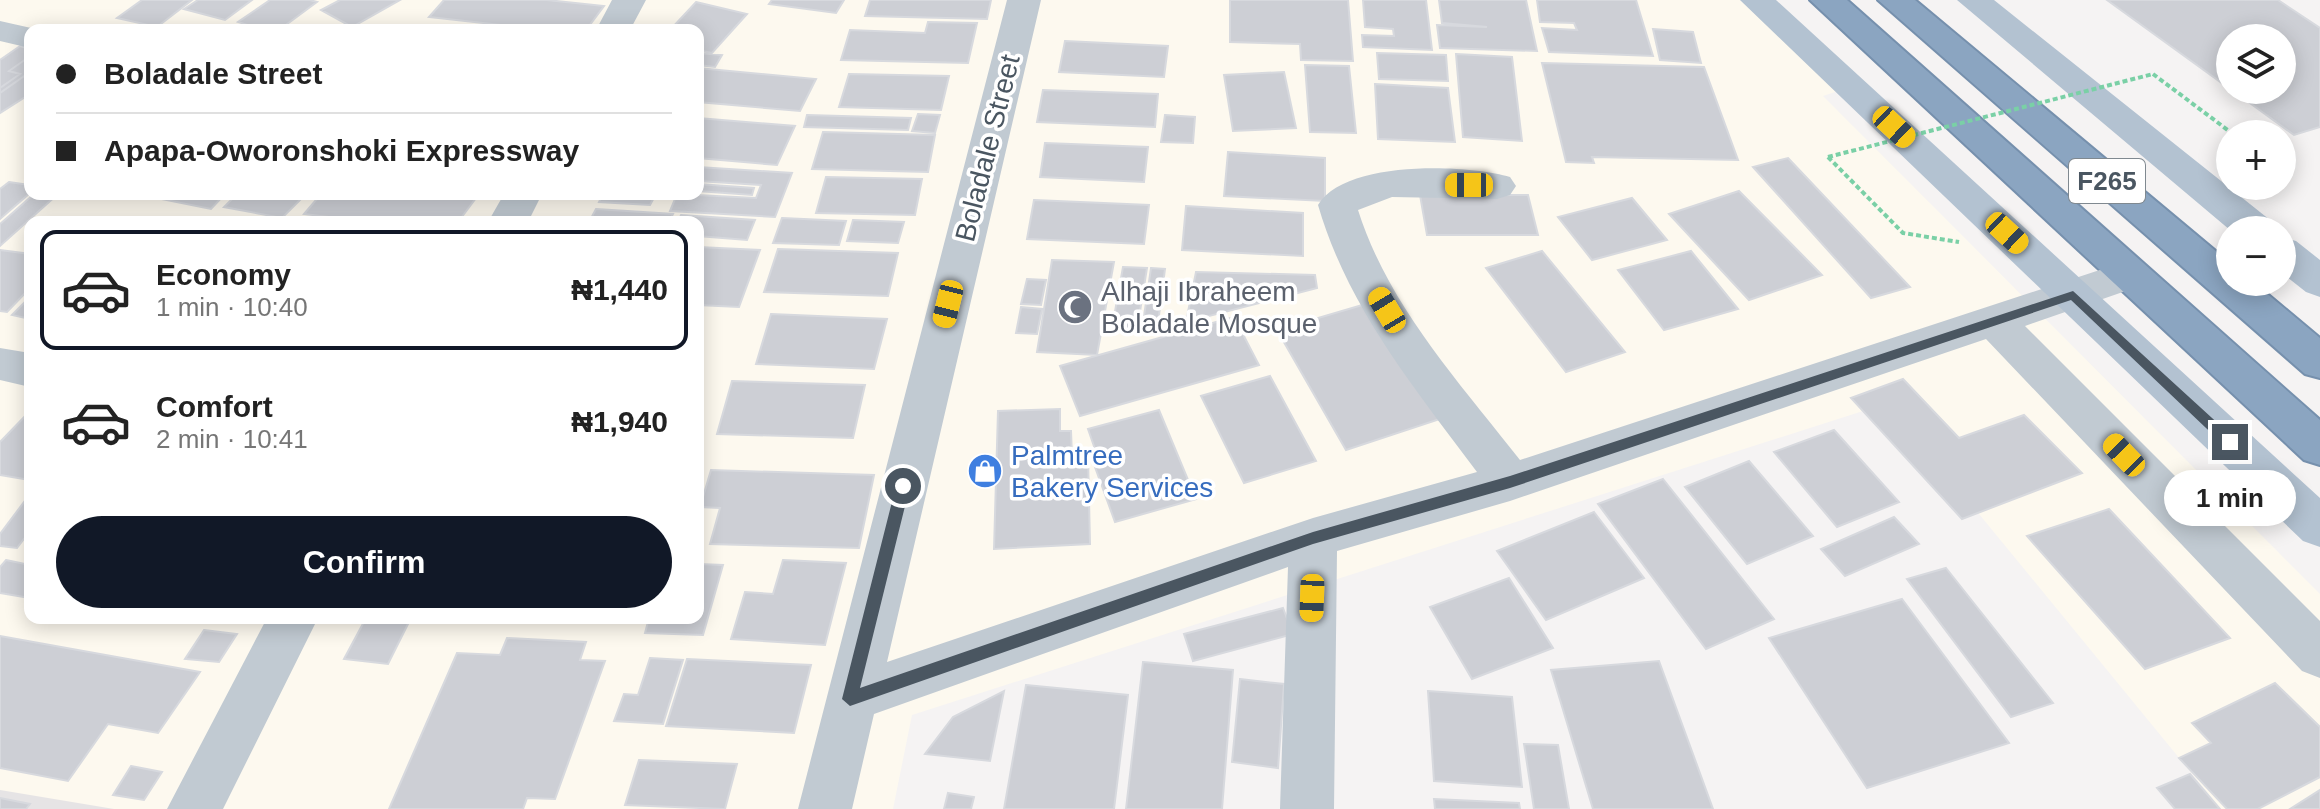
<!DOCTYPE html>
<meta charset="utf-8">
<style>
body{margin:0;font-family:Arial,sans-serif;background:#f2f2f2;color:#222;height:100vh;display:flex;flex-direction:column;font-size:30px;white-space:nowrap}
*{box-sizing:border-box;margin:0}
p{font-size:26px;color:#767676}
.icon{flex:none;width:44px;height:44px;fill:none;stroke:currentColor;stroke-width:2;stroke-linecap:round;stroke-linejoin:round}
.map{position:relative;flex:1;overflow:hidden}
.panel{position:absolute;left:24px;top:216px;width:680px;height:408px;display:flex;flex-direction:column;background:#fff;border-radius:16px;box-shadow:0 4px 20px #0003}
.panel>*{flex:none}
.top-card{position:absolute;left:24px;top:24px;width:680px;height:176px;border-radius:16px;box-shadow:0 4px 20px #0003;display:grid;align-content:center;height:176px;padding:0 32px;background:#fff}
.controls{position:absolute;left:2216px;top:24px;display:grid;gap:16px}
.controls a{display:grid;place-items:center;width:80px;height:80px;border-radius:50%;background:#fff;box-shadow:0 4px 20px #0003;font-size:40px}
.end{position:absolute;width:36px;height:36px;margin:-18px;border:10px solid #4a5661;background:#fff;box-shadow:0 0 0 4px #fff}
.from{border-radius:50%}
.bubble{position:absolute;height:56px;border-radius:28px;background:#fff;box-shadow:0 4px 20px #0003;font-size:26px;font-weight:700;line-height:56px;text-align:center}
.car{position:absolute;width:24px;height:48px;margin:-24px -12px;border-radius:10px;box-shadow:0 0 6px 2px #0007;background:linear-gradient(#f5c518 24%,#345 0 40%,#f5c518 0 76%,#345 0 86%,#f5c518 0)}
.top-card b{display:flex;align-items:center;gap:28px;height:76px;font-size:30px}
.top-card b+b{border-top:2px solid #e0e0e0}
.top-card i{width:20px;height:20px;background:#222}
ul{padding:14px 0 0;list-style:none}
li{display:flex;align-items:center;gap:24px;height:120px;margin:0 16px 12px;padding:0 16px;border:4px solid transparent;border-radius:16px}
li div{flex:1}
li b{display:block;font-size:30px}
li em{font-style:normal;font-weight:700}
li.on{border-color:#111827}
li>.icon{width:72px;height:72px;stroke-width:1.5}
.button{display:flex;gap:16px;margin-top:auto;padding:16px 32px}
.button a{flex:1;height:92px;border-radius:48px;background:#111827;color:#fff;font-size:32px;font-weight:700;line-height:92px;text-align:center}
.map>svg:first-child{display:block}
.commercial{fill:#fdf9ef;fill-rule:evenodd}
.education{fill:#e6e4e5}
.building{fill:#cdcfd5;stroke:#d7d9de;stroke-width:2}
.lines{fill:none;stroke-linecap:round;stroke-linejoin:round}
.highway-casing{stroke:#7690ad;stroke-width:4}
.path{stroke:#7ad0a6;stroke-width:4;stroke-dasharray:5 3;stroke-linecap:butt}
.minor{fill:#c1cad2;fill-rule:evenodd}
.major{fill:#b3c2d1;fill-rule:evenodd}
.highway{fill:#8ba5c1;fill-rule:evenodd}
.path-bridge{stroke:#7ad0a6;stroke-width:4;stroke-dasharray:5 3;stroke-linecap:butt}
.route{fill:#4a5661}
.labels{text-anchor:middle;stroke-width:7;stroke-linejoin:round;paint-order:stroke}
.shield{fill:#fff;stroke:#808990;stroke-width:2}
.shield-label{font-size:26px;font-weight:bold;fill:#4a5661}
.street-label{font-size:28px;fill:#4a5661;stroke:#fff}
.worship-label{font-size:28px;fill:#5b616d;stroke:#fff;text-anchor:start}
.shop-label{font-size:28px;fill:#366cbe;stroke:#fff;text-anchor:start}
</style>
<div class="map">
<svg width="2320" height="809" viewBox="0 0 2320 809">
<rect width="100%" height="100%" fill="#f5f3f3"/>
<!-- commercial -->
<path class="commercial" d="M0,0H1740L1838,91L1823,96L2320,594V809H2221L1888,403L912,715L893,809H0ZM30,30H698V194H30ZM30,222H698V618H30Z"/>
<!-- education -->
<path class="education" d="M0,790L114,809H0Z"/>
<!-- building -->
<path class="building" d="M142,0H192L157,27L117,18Z
M198,0H252L225,20L184,9Z
M270,0H310L317,2L279,30H263L238,22Z
M340,0H400L352,27L321,10Z
M444,0H547L604,6L586,30H547L429,17Z
M772,0H844L836,13L769,4Z
M870,0H991L987,19L865,16Z
M1230,0H1348L1353,61L1301,60L1300,44L1230,42Z
M1363,0H1426L1432,50L1363,47L1362,35L1394,36L1393,29L1365,27Z
M1439,0H1526L1537,51L1440,48L1437,25L1487,27L1442,23Z
M1537,0H1636L1653,56L1549,52L1542,28L1577,30L1574,23L1540,22Z
M2107,0H2278L2320,28V127L2294,135L2232,90H2282V38H2230V89Z
M696,2L747,14L712,53L698,50V30H670Z
M928,22L977,23L968,63L841,60L850,30L925,33Z
M1653,29L1693,32L1701,63L1660,60Z
M1065,41L1168,46L1164,77L1059,72Z
M20,46L30,49V72L0,93V60Z
M698,53L722,55L715,67L698,65Z
M1377,53L1446,55L1448,81L1379,79Z
M1456,54L1512,57L1522,141L1463,137Z
M26,59L30,60V94L0,113V88L20,74L9,71Z
M1542,63L1704,67L1738,160L1592,157L1594,163L1566,162Z
M1305,65L1349,66L1356,133L1310,132Z
M698,68L816,79L800,111L698,102Z
M1284,72L1296,128L1233,131L1224,75Z
M849,74L949,76L941,110L839,107Z
M1375,84L1448,88L1455,142L1378,139Z
M1043,90L1158,94L1155,127L1037,122Z
M918,114L940,115L935,133L912,131Z
M807,115L911,118L908,130L804,127Z
M1165,115L1195,117L1193,143L1161,142Z
M698,118L795,126L777,165L698,158Z
M823,132L935,135L928,172L812,169Z
M1045,143L1148,147L1144,182L1040,177Z
M1228,152L1325,158V201L1224,196Z
M1788,158L1910,287L1871,298L1753,167Z
M698,167L792,173L775,217L670,211L677,194L756,198L761,185L698,181Z
M826,177L922,179L915,215L816,213Z
M9,182L30,185V193L0,219V189Z
M698,184L754,188L752,195L698,191Z
M1739,191L1822,275L1749,300L1669,214Z
M34,194H58L0,246V224Z
M154,194H225L211,209L151,197Z
M237,194H306L282,218L224,207Z
M321,194H479L458,222H370L304,214Z
M603,194H656L650,205L599,202Z
M1420,195H1528L1538,235H1427Z
M1632,198L1667,240L1592,260L1558,217Z
M1034,200L1149,205L1144,244L1027,239Z
M1186,206L1303,213V256L1182,250Z
M596,209L673,214L669,222H589Z
M681,215L755,220L747,240L698,236V222H678Z
M782,218L846,221L839,245L773,243Z
M853,220L904,222L898,243L847,241Z
M698,247L760,250L739,307L698,305Z
M778,249L898,253L888,296L764,292Z
M0,250L30,254V288L7,312L0,311Z
M1542,251L1625,352L1566,372L1486,268Z
M1691,251L1738,309L1664,330L1618,270Z
M1052,260L1114,262L1097,355L1037,352Z
M1123,267L1147,268L1137,330L1112,328Z
M1151,268L1165,269L1157,331L1142,330Z
M1196,272L1315,275L1317,288L1186,322Z
M1027,279L1046,280L1041,305L1021,304Z
M30,297V319L12,315Z
M1376,301L1452,415L1346,450L1277,330Z
M1021,307L1042,309L1037,334L1016,333Z
M771,314L887,319L874,369L756,364Z
M1234,317L1259,365L1080,416L1060,366Z
M1270,376L1316,461L1244,483L1201,396Z
M1903,379L1959,438L2024,415L2082,473L1962,519L1851,398Z
M732,381L865,385L853,438L717,434Z
M1060,409V431H1071L1072,456L1088,455L1090,544L994,549L998,411Z
M1159,410L1196,499L1115,522L1091,456L1097,455L1088,429Z
M30,411V480L0,475V442Z
M1834,430L1899,502L1837,527L1774,452Z
M1749,461L1813,536L1747,564L1685,487Z
M711,470L874,475L859,548L710,544L720,508L700,507Z
M1663,479L1774,619L1706,649L1598,504Z
M30,494V531L17,548L0,546V534Z
M2109,509L2230,638L2145,669L2027,536Z
M1594,512L1644,578L1546,620L1497,551Z
M1894,517L1919,544L1845,576L1821,549Z
M6,560L30,565V598L0,593V567Z
M783,560L846,563L825,645L731,639L745,592L773,594Z
M698,564L723,565L703,635L645,633L649,618H698Z
M1946,568L2053,703L2011,717L1907,579Z
M1509,578L1553,648L1472,679L1430,607Z
M1902,599L2009,743L1867,788L1769,638Z
M1283,608L1293,634L1193,661L1184,634Z
M366,618H411L388,664L344,659Z
M204,630L237,634L219,662L185,659Z
M0,636L200,672L158,733L108,724L68,781L0,768Z
M507,638L586,642L580,660L605,661L555,799L527,798L523,809H389L457,653L500,655Z
M650,658L683,660L663,724L614,721L624,694L638,695Z
M687,659L811,665L794,733L666,726Z
M1659,661L1713,809H1593L1551,670Z
M1143,662L1233,670L1222,809H1126Z
M1240,679L1284,684L1278,768L1232,762Z
M2275,683L2320,727V777L2258,809H2227L2179,758L2211,743L2192,723Z
M1026,685L1128,695L1114,809H1004Z
M1004,691L990,761L925,754L953,717Z
M1428,691L1512,697L1522,787L1434,781Z
M1524,744L1558,745L1569,809H1534Z
M639,760L737,764L725,809L625,805Z
M131,766L162,772L144,800L113,795Z
M2190,774L2220,809H2175L2157,788Z
M2320,790V809H2290Z
M948,793L974,797L971,809H944Z
M0,798L30,804L26,809H0Z
M1434,799L1519,803L1520,809H1435Z"/>
<g class="lines">
<!-- highway casing -->
<g class="highway-casing">
<path id="highway" d="M1810,0H1847L2320,420V465L2304,460Z
M1878,0H1915L2230,263V282H2253L2320,338V378L2305,374Z"/>
</g>
<!-- path -->
<path class="path" d="M2153,74L2233,134
M1828,157L1903,233L1959,242"/>
<!-- minor -->
<path class="minor" d="M612,0H646L630,30H596Z
M1007,0H1041L887,662L1313,518L1477,472C1415,389 1347,306 1318,205C1345,160 1466,164 1510,177L1516,186L1510,195L1497,199L1392,197L1358,210C1388,305 1459,382 1520,460L2115,265L2129,260L2143,265L2149,275L2143,285L2025,326L2320,621V678L2302,671L1986,339L1510,501L1337,551L1334,809H1280L1288,567L874,714L852,809H798Z
M0,21L40,30H30V48L0,41Z
M504,194H542L528,222H488Z
M0,348L30,353V387L0,380Z
M267,618H318L223,809H167Z"/>
<!-- major -->
<path class="major" d="M1740,0H1776L2320,498V547L2303,541Z
M1957,0H1994L2270,220L2276,230H2230Z
M2282,237L2296,241L2320,260V297L2306,292L2282,273Z"/>
<!-- highway -->
<use href="#highway" class="highway"/>
<!-- path-bridge -->
<path class="path-bridge" d="M1828,157L2153,74"/>
</g>
<!-- route -->
<path class="route" d="M2073,291L2235,439V446H2225L2071,300L1510,488L1313,544L850,706L842,699L896,486L903,481L910,486L860,688L1313,532L1510,476Z"/>
<!-- icons -->
<defs>
<g id="mosque-disc" transform="scale(1.8)"><circle r="9.5" fill="#6b7280" stroke="#fff"/><path d="M3.5-4.9A6 6 0 1 0 3.5 4.9A5 5 0 1 1 3.5-4.9Z" fill="#fff"/></g>
<g id="shop-disc" transform="scale(1.8)"><circle r="9.5" fill="#3f7fe0" stroke="#fff"/><path d="M-5-2.5h2.3a2.7 3.5 0 0 1 5.4 0H5L5.5 6h-11ZM-1.5-2.5h3a1.5 2.3 0 0 0-3 0Z" fill="#fff"/></g>
</defs>
<g fill-rule="evenodd">
<use href="#mosque-disc" x="1075" y="307"/>
<use href="#shop-disc" x="985" y="471"/>
</g>
<g class="labels">
<!-- shield labels -->
<rect class="shield" x="2069" y="159" width="76" height="44" rx="6"/>
<g class="shield-label">
<text x="2107" y="190">F265</text>
</g>
<!-- street labels -->
<g class="street-label">
<text transform="translate(987 148) rotate(-76)" y="10">Boladale Street</text>
</g>
<!-- worship labels -->
<g class="worship-label">
<text x="1101" y="301">Alhaji Ibraheem<tspan x="1101" dy="32">Boladale Mosque</tspan></text>
</g>
<!-- shop labels -->
<g class="shop-label">
<text x="1011" y="465">Palmtree<tspan x="1011" dy="32">Bakery Services</tspan></text>
</g>
</g>
</svg>
<div class="controls">
<a><svg class="icon" aria-label="layers" viewBox="0 0 24 24"><path d="M12 4l9 5-9 5-9-5zM3 14l9 5 9-5"/></svg></a>
<a>+</a>
<a>−</a>
</div>
<i class="end from" style="left:903px;top:486px"></i>
<i class="end" style="left:2230px;top:442px"></i>
<div class="bubble" style="left:2164px;top:470px;width:132px">1 min</div>
<i class="car" style="left:1894px;top:127px;rotate:133deg"></i>
<i class="car" style="left:1469px;top:185px;rotate:270deg"></i>
<i class="car" style="left:2007px;top:233px;rotate:133deg"></i>
<i class="car" style="left:948px;top:304px;rotate:194deg"></i>
<i class="car" style="left:1387px;top:310px;rotate:329deg"></i>
<i class="car" style="left:2124px;top:455px;rotate:316deg"></i>
<i class="car" style="left:1312px;top:598px;rotate:182deg"></i>
<div class="top-card">
<b><i class="from"></i>Boladale Street</b>
<b><i></i>Apapa-Oworonshoki Expressway</b>
</div>
<section class="panel">
<ul>
<li class="on"><svg class="icon" aria-label="car" viewBox="0 0 24 24"><path d="M5 17H2v-5l4-1 3-4h7l3 4 3 1v5h-3M9 17h6M6 11h13"/><circle cx="7" cy="17" r="2"/><circle cx="17" cy="17" r="2"/></svg><div><b>Economy</b><p>1 min · 10:40</p></div><em>₦1,440</em></li>
<li><svg class="icon" aria-label="car" viewBox="0 0 24 24"><path d="M5 17H2v-5l4-1 3-4h7l3 4 3 1v5h-3M9 17h6M6 11h13"/><circle cx="7" cy="17" r="2"/><circle cx="17" cy="17" r="2"/></svg><div><b>Comfort</b><p>2 min · 10:41</p></div><em>₦1,940</em></li>
</ul>
<div class="button"><a>Confirm</a></div>
</section>
</div>
